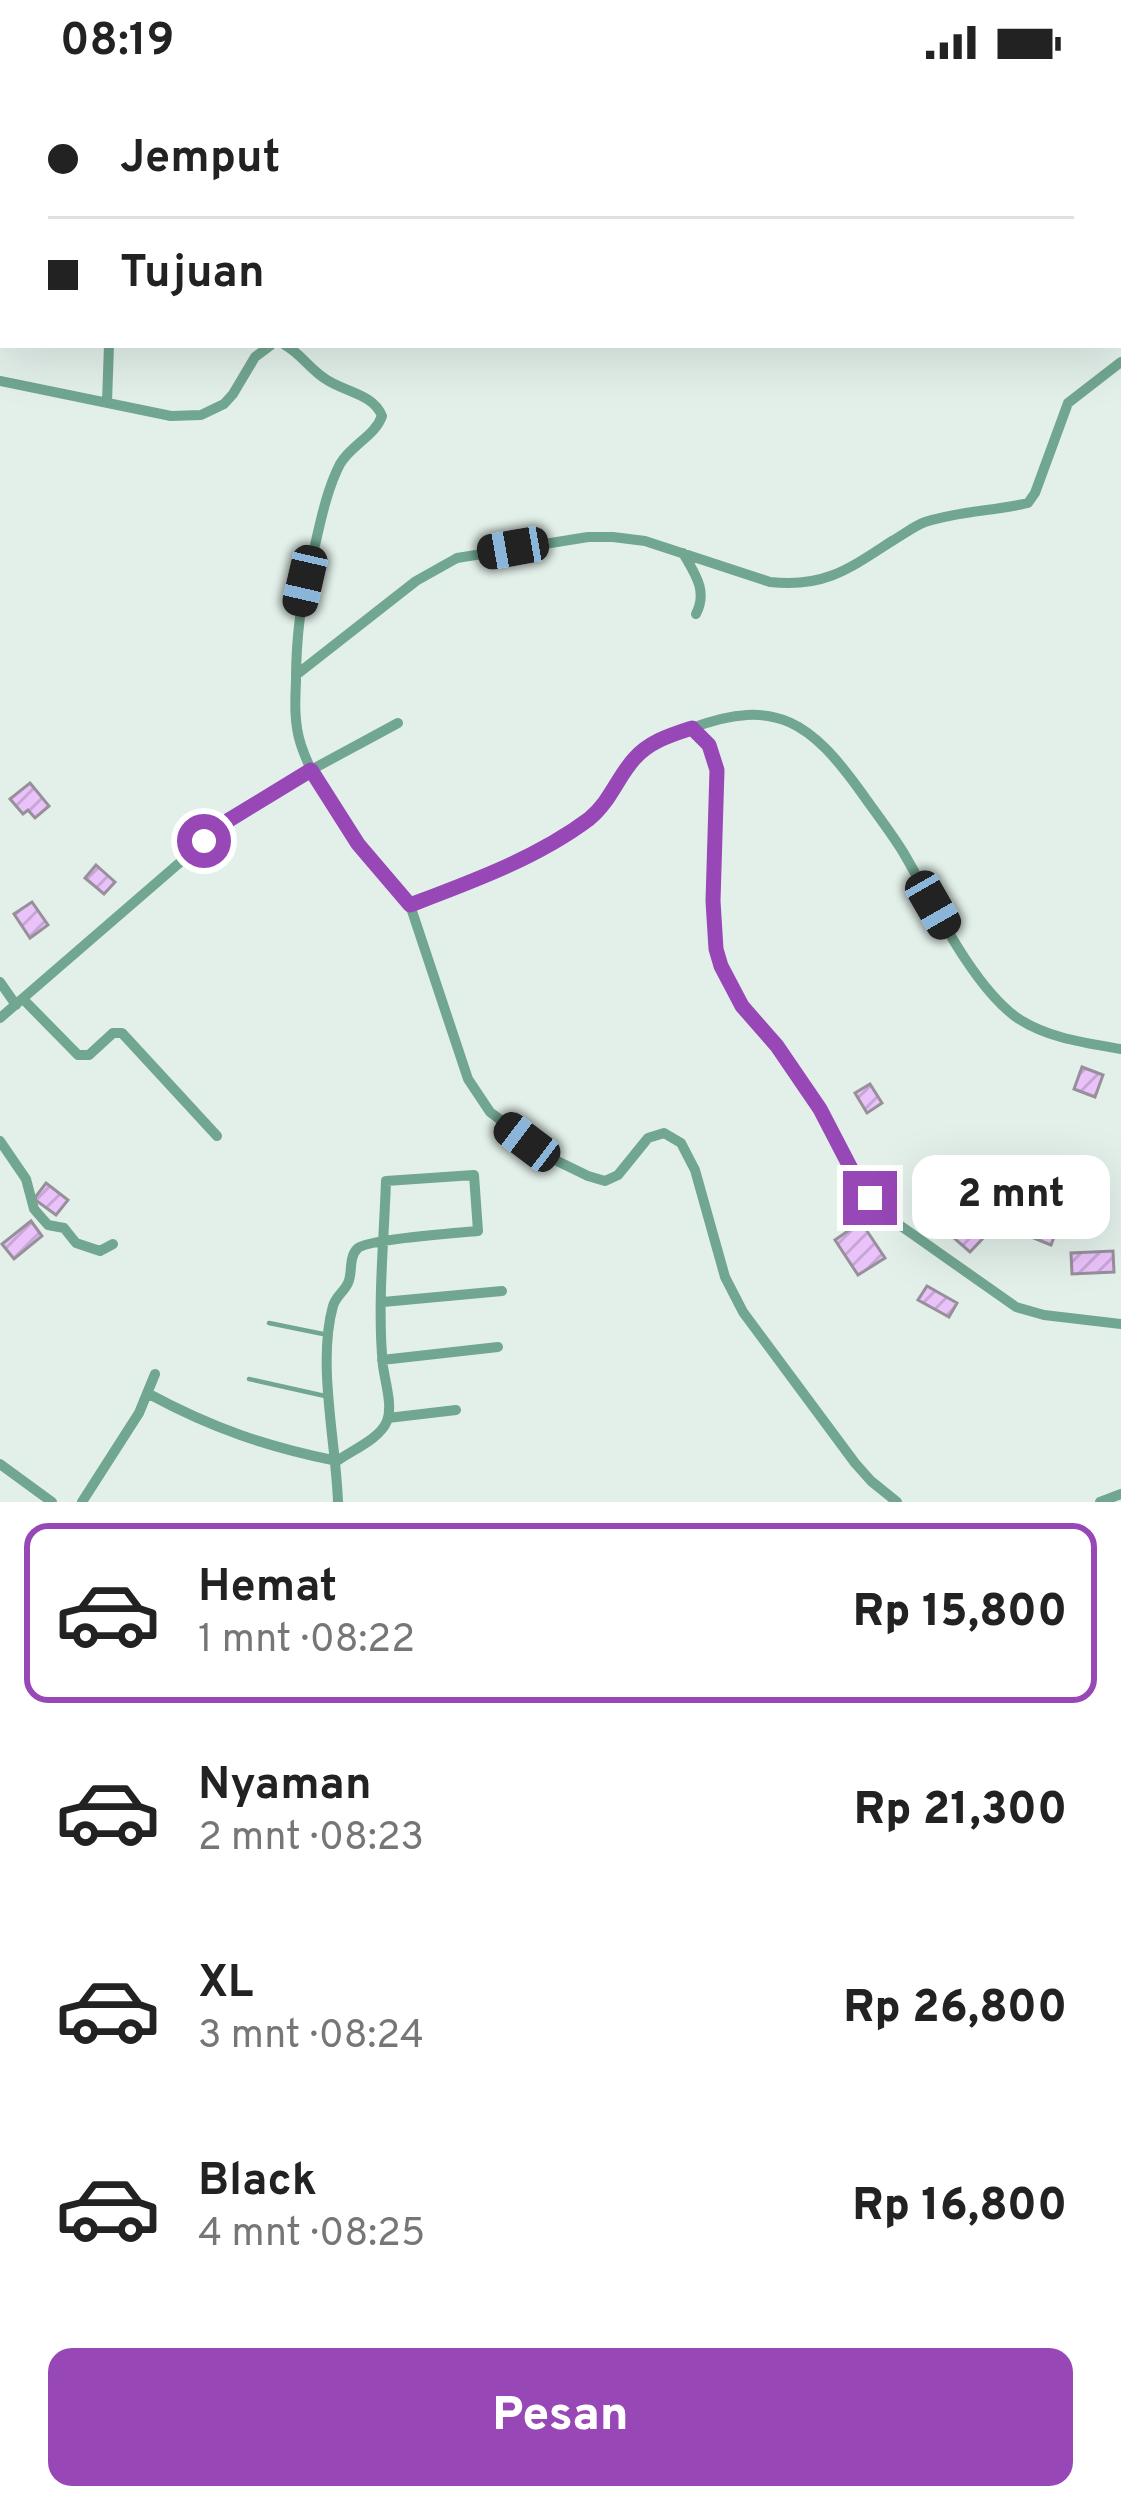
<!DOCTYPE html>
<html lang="id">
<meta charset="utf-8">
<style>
body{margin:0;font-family:Overpass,sans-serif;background:#f6f6f6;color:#222;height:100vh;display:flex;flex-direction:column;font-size:45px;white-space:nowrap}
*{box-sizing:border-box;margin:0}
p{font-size:39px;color:#767676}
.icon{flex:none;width:66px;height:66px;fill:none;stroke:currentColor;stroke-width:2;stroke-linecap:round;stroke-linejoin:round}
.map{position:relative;height:1418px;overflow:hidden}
.panel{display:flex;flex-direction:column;background:#fff;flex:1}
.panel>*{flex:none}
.top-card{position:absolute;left:0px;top:0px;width:1122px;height:264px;box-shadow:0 12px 48px #0002;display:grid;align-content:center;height:264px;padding:0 48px;background:#fff}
.end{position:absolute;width:54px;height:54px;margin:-27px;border:15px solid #9847b7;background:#fff;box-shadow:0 0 0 6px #fff}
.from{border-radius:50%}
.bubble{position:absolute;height:84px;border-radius:24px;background:#fff;box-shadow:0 12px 48px #0002;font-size:39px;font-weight:800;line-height:84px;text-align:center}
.car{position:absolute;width:36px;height:72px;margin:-36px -18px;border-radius:15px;box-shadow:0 0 9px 3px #0007;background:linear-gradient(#222 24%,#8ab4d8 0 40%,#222 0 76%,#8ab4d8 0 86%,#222 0)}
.top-card b{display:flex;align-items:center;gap:42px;height:114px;font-size:45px}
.top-card b+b{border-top:3px solid #e0e0e0}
.top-card i{width:30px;height:30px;background:#222}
ul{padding:21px 0 0;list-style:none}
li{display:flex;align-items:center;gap:36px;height:180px;margin:0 24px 18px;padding:0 24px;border:6px solid transparent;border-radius:24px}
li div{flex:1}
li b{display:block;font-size:45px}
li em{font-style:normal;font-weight:800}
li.on{border-color:#9847b7}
li>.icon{width:108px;height:108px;stroke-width:1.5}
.cta{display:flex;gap:24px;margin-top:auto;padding:24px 48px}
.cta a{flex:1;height:138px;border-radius:24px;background:#9847b7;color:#fff;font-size:48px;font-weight:800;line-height:138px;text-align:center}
.status{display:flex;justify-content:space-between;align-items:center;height:84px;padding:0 60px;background:#fff;direction:ltr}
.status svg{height:33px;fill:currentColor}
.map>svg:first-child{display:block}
.building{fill:url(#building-hatch);stroke:#97909a;stroke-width:3}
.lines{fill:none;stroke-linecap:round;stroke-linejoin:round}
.service{stroke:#71a690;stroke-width:4.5}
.minor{stroke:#71a690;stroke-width:10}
.route{stroke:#9847b7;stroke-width:15}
</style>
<div class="status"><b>08:19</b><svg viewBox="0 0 49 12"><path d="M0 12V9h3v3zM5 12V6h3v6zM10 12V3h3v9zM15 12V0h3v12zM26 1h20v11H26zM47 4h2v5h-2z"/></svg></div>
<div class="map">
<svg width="1121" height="1418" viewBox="0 0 1121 1418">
<defs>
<pattern id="building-hatch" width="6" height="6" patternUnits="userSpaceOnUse" patternTransform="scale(3)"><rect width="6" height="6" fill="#e9c2fa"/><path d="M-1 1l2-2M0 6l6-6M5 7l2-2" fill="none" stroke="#c7a6d6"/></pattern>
</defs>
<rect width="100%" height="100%" fill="#e3f0ea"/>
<!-- building -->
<path class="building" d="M30,699L49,722L35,734L28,726L23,730L10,715Z
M96,781L115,798L104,810L85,794Z
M32,818L48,841L30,854L14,830Z
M1082,983L1103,991L1095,1013L1074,1005Z
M870,1000L882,1019L867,1029L855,1009Z
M949,1074L974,1102L961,1113L936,1085Z
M46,1099L68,1116L56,1131L34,1115Z
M965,1129L987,1150L970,1168L947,1148Z
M1028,1132L1058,1143L1051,1161L1021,1149Z
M31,1137L42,1152L14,1175L2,1160Z
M861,1138L885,1174L858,1191L835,1156Z
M1113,1167L1114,1188L1072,1190L1071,1169Z
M927,1202L957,1219L949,1233L918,1216Z"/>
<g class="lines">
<!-- service -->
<path class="service" d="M527,3L532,0
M269,1239L328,1251
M249,1295L325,1312"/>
<!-- minor -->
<path class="minor" d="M285,261C300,269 309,284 324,294C343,308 373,309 382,332C375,352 351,361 340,380C325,409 319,446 311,478C300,518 296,555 296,597C295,618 294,640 301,661C322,723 370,772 410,821C471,798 537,774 589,735C610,718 617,694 634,675C650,657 671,651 692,644L708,661L717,686L713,817L716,865L721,882L742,922L777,962L820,1025L860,1102L891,1135L1016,1223L1044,1231L1121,1240
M0,297L171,332L201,331L224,320L233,310L255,273L271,261
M107,318L109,261
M683,469C695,490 708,507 696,530
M296,591L416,497L457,474L588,453H613L645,457L770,498C824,504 849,485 892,457C903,451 914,442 925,438C959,427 994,427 1028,419L1035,409L1068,319L1121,278
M692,644C777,612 812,640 861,708C875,728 890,747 903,768C932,817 971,900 1016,933C1046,954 1086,959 1121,965
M410,821L468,995L490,1028L553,1075L588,1092L605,1097L618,1091L648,1054L664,1049L681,1059L695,1086L725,1193L743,1228L855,1379L871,1397L897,1418
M0,898L16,921
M23,915L78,971H89L113,949H122L217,1052
M0,934L229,736L311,686L398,639
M0,1057L26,1095L34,1125L48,1141L64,1144L76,1159L100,1167L113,1160
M383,1218L502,1207
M382,1276L498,1263
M149,1310C212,1344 267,1363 337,1377C352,1366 380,1355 387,1337C393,1322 385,1298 383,1282C377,1222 384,1157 386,1097L474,1091L478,1147C458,1149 369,1155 358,1164C348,1173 353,1189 348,1199C344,1208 336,1212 333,1222C317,1279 336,1358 338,1418
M388,1334L456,1326
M0,1380L52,1418
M82,1418L139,1329L155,1290
M1100,1418L1121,1410"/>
</g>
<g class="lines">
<!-- route -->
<path class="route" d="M204,757L229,736L311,686L358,760L410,821C471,798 537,774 589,735C610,718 617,694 634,675C650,657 671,651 692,644L709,661L717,686L713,817L716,865L721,882L742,922L777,962L820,1025L860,1102L870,1114"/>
</g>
</svg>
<i class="end from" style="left:204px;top:757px"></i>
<i class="end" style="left:870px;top:1114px"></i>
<div class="bubble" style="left:912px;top:1071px;width:198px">2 mnt</div>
<i class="car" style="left:513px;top:464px;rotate:260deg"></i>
<i class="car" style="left:305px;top:497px;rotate:193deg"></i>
<i class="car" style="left:933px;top:821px;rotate:150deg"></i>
<i class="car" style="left:527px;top:1058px;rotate:307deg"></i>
<div class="top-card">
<b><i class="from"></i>Jemput</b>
<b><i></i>Tujuan</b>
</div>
</div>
<section class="panel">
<ul>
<li class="on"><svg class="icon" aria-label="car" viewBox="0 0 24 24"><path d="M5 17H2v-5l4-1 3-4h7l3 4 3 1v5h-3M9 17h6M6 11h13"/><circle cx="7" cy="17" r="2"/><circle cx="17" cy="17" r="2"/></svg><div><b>Hemat</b><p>1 mnt · 08:22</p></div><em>Rp 15,800</em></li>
<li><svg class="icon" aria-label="car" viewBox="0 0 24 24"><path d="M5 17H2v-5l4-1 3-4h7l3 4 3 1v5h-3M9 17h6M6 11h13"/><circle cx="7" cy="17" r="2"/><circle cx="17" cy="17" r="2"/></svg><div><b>Nyaman</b><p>2 mnt · 08:23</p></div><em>Rp 21,300</em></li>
<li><svg class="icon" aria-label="car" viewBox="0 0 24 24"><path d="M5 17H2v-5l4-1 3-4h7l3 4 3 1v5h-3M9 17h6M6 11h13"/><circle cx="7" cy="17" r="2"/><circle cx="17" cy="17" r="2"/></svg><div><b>XL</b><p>3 mnt · 08:24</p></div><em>Rp 26,800</em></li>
<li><svg class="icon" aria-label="car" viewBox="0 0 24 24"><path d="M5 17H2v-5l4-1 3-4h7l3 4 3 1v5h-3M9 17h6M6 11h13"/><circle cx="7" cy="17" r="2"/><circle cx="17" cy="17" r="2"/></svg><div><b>Black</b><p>4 mnt · 08:25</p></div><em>Rp 16,800</em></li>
</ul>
<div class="cta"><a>Pesan</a></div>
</section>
